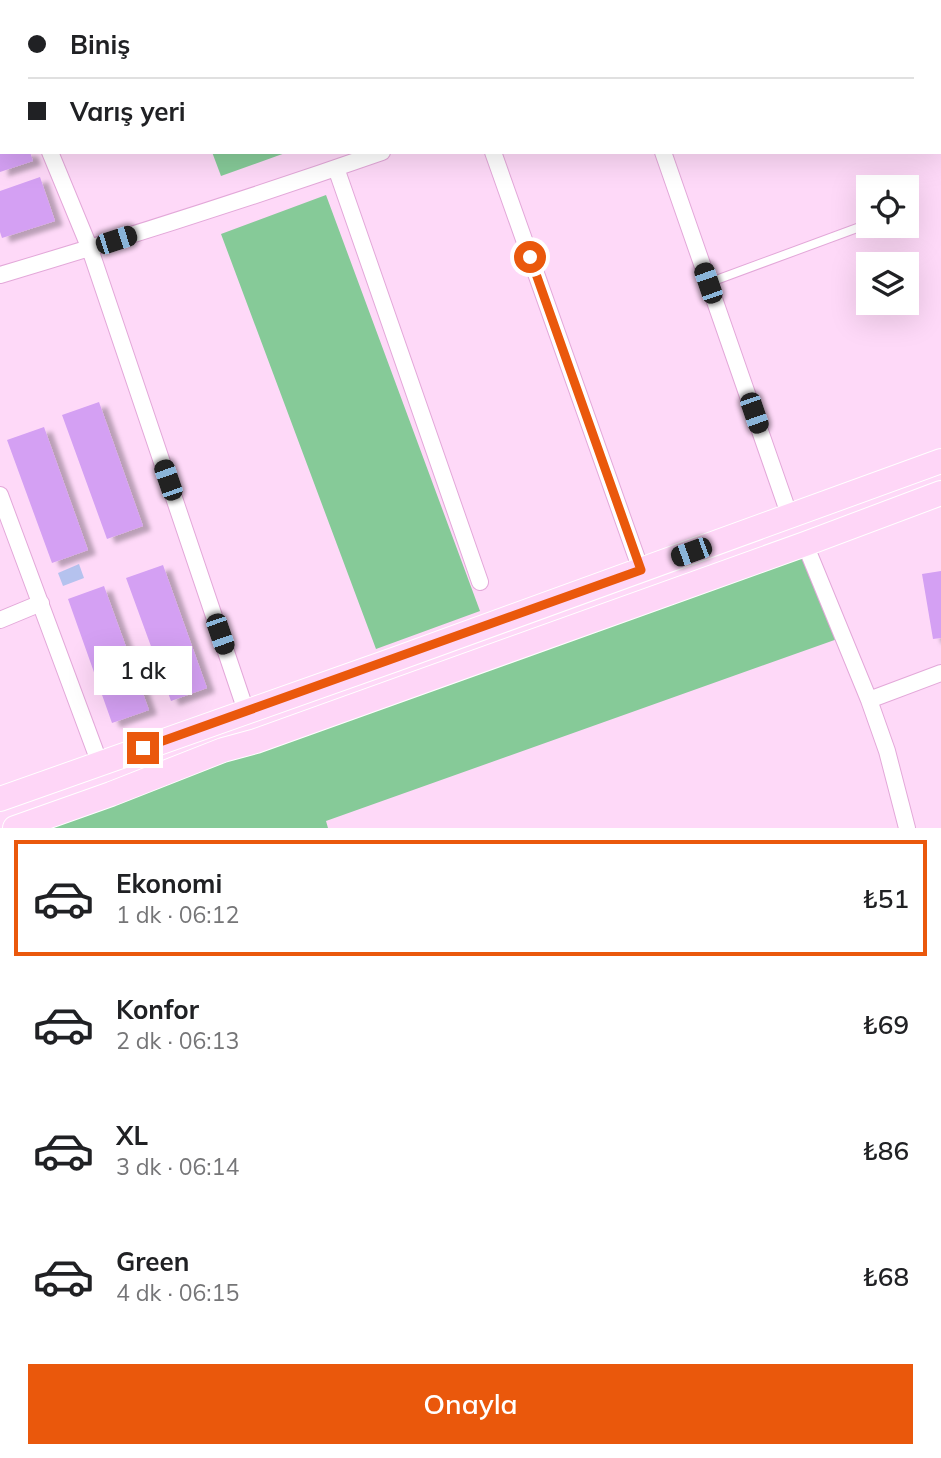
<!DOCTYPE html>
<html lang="tr">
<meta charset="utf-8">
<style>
body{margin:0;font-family:Mulish,sans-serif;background:#f6f6f6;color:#202124;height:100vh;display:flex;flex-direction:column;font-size:26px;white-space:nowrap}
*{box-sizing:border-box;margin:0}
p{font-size:23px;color:#757577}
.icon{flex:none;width:38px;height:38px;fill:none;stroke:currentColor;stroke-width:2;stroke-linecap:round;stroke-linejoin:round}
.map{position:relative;height:828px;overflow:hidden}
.sheet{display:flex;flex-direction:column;background:#fff;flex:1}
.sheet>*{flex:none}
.guide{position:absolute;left:0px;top:0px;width:942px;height:154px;box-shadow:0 7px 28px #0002;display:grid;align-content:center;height:154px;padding:0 28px;background:#fff}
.buttons{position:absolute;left:856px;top:175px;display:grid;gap:14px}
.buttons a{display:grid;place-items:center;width:63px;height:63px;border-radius:0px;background:#fff;box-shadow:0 7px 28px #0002;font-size:35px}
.end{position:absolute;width:32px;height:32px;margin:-16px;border:9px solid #ea580c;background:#fff;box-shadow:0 0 0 4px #fff}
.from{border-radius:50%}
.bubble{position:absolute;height:49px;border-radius:0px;background:#fff;box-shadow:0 7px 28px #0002;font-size:23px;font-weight:600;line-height:49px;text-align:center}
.car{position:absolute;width:21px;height:42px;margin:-21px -10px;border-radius:9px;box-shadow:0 0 5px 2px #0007;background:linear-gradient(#222 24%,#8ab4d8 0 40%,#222 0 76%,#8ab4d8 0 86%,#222 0)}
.guide b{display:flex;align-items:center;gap:24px;height:66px;font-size:26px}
.guide b+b{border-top:2px solid #e0e0e0}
.guide i{width:18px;height:18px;background:#202124}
ul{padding:12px 0 0;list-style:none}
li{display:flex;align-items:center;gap:21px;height:116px;margin:0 14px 10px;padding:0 14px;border:4px solid transparent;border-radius:0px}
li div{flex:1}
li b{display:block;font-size:26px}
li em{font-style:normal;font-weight:600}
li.on{border-color:#ea580c}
li>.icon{width:63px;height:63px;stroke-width:1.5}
.action{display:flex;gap:14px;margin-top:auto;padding:14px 28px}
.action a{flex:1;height:80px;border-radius:0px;background:#ea580c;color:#fff;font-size:28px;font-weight:600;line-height:80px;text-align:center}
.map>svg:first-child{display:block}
.green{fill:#86ca98}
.water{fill:#b5c2ee}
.building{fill:#d4a0f3;filter:url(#shadow)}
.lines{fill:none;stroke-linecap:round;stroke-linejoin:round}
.lane-casing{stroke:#e3a8d9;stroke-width:10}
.street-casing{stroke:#e3a8d9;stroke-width:18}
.primary-casing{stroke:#fff;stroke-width:26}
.lane{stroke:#fff;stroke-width:8}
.street{stroke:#fff;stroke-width:16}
.primary{stroke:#fed6f7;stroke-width:24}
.route{stroke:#ea580c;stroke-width:9}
</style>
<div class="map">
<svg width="941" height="828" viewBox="0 0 941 828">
<defs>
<filter id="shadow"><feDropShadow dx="8" dy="4.5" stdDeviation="2" flood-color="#0004"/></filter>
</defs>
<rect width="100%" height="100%" fill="#fed9f8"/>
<!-- green -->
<path class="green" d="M158,0H648L646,2H158Z
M212,152H288L221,176Z
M326,195L480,611L376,649L221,234Z
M805,544L843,637L326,821L328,828H33Z"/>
<!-- water -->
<path class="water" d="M79,564L84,578L63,586L58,573Z"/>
<!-- building -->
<path class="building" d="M0,152H30L33,161L0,172Z
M40,177L55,221L2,238L0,232V191Z
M99,402L143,526L107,539L62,415Z
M44,427L88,550L52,563L7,440Z
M163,565L207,688L171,701L126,578Z
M941,571V638L933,639L922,574Z
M104,586L149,710L112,723L68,599Z"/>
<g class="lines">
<!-- lane casing -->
<g class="lane-casing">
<path id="lane" d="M708,283L868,224"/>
</g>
<!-- street casing -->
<g class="street-casing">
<path id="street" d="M40,2L44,0
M696,2L697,0
M0,15L2,16
M0,117L2,116
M50,152L90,249L246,711
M493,152L641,570
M663,152L790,517
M336,168L480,582
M0,275C128,237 256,196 382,152
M0,495L100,764
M805,544L869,700L887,751L907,828
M0,620L41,603
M869,700L941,673"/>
</g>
<!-- primary casing -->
<g class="primary-casing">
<path id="primary" d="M0,799L396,659L941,461
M15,828L111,794L223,750L256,741L805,544L941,493"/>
</g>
<!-- lane -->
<use href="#lane" class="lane"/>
<!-- street -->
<use href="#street" class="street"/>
<!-- primary -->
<use href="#primary" class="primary"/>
</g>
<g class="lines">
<!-- route -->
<path class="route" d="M143,748L641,570L530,257"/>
</g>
</svg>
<div class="buttons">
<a><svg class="icon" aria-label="locate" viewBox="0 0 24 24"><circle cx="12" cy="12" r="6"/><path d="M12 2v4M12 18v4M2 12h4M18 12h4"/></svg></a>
<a><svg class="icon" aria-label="layers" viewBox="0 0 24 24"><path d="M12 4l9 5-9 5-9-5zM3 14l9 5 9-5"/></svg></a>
</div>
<i class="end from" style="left:530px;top:257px"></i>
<i class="end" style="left:143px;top:748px"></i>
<div class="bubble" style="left:94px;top:646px;width:98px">1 dk</div>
<i class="car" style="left:116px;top:240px;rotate:72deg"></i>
<i class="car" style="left:708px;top:283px;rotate:341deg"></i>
<i class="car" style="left:754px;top:413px;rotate:161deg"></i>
<i class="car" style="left:168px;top:480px;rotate:341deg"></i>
<i class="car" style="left:691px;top:552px;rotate:250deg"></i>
<i class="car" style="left:220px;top:634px;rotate:161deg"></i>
<div class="guide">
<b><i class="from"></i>Biniş</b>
<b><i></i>Varış yeri</b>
</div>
</div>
<section class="sheet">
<ul>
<li class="on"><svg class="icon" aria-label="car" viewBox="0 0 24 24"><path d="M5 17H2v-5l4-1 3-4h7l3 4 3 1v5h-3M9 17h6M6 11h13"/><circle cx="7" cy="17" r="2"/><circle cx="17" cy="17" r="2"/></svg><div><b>Ekonomi</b><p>1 dk · 06:12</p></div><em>₺51</em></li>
<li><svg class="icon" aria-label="car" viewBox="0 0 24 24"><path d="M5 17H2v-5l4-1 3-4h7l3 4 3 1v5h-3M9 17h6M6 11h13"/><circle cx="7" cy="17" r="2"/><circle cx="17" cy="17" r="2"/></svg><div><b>Konfor</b><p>2 dk · 06:13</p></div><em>₺69</em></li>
<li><svg class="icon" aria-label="car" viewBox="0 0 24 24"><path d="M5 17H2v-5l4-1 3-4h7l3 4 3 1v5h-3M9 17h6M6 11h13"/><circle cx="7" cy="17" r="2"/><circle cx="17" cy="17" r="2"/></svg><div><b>XL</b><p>3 dk · 06:14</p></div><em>₺86</em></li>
<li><svg class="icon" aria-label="car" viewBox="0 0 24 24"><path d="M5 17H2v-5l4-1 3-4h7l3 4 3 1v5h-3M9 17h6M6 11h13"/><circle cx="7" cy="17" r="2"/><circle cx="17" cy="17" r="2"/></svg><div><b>Green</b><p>4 dk · 06:15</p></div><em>₺68</em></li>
</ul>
<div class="action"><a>Onayla</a></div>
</section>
